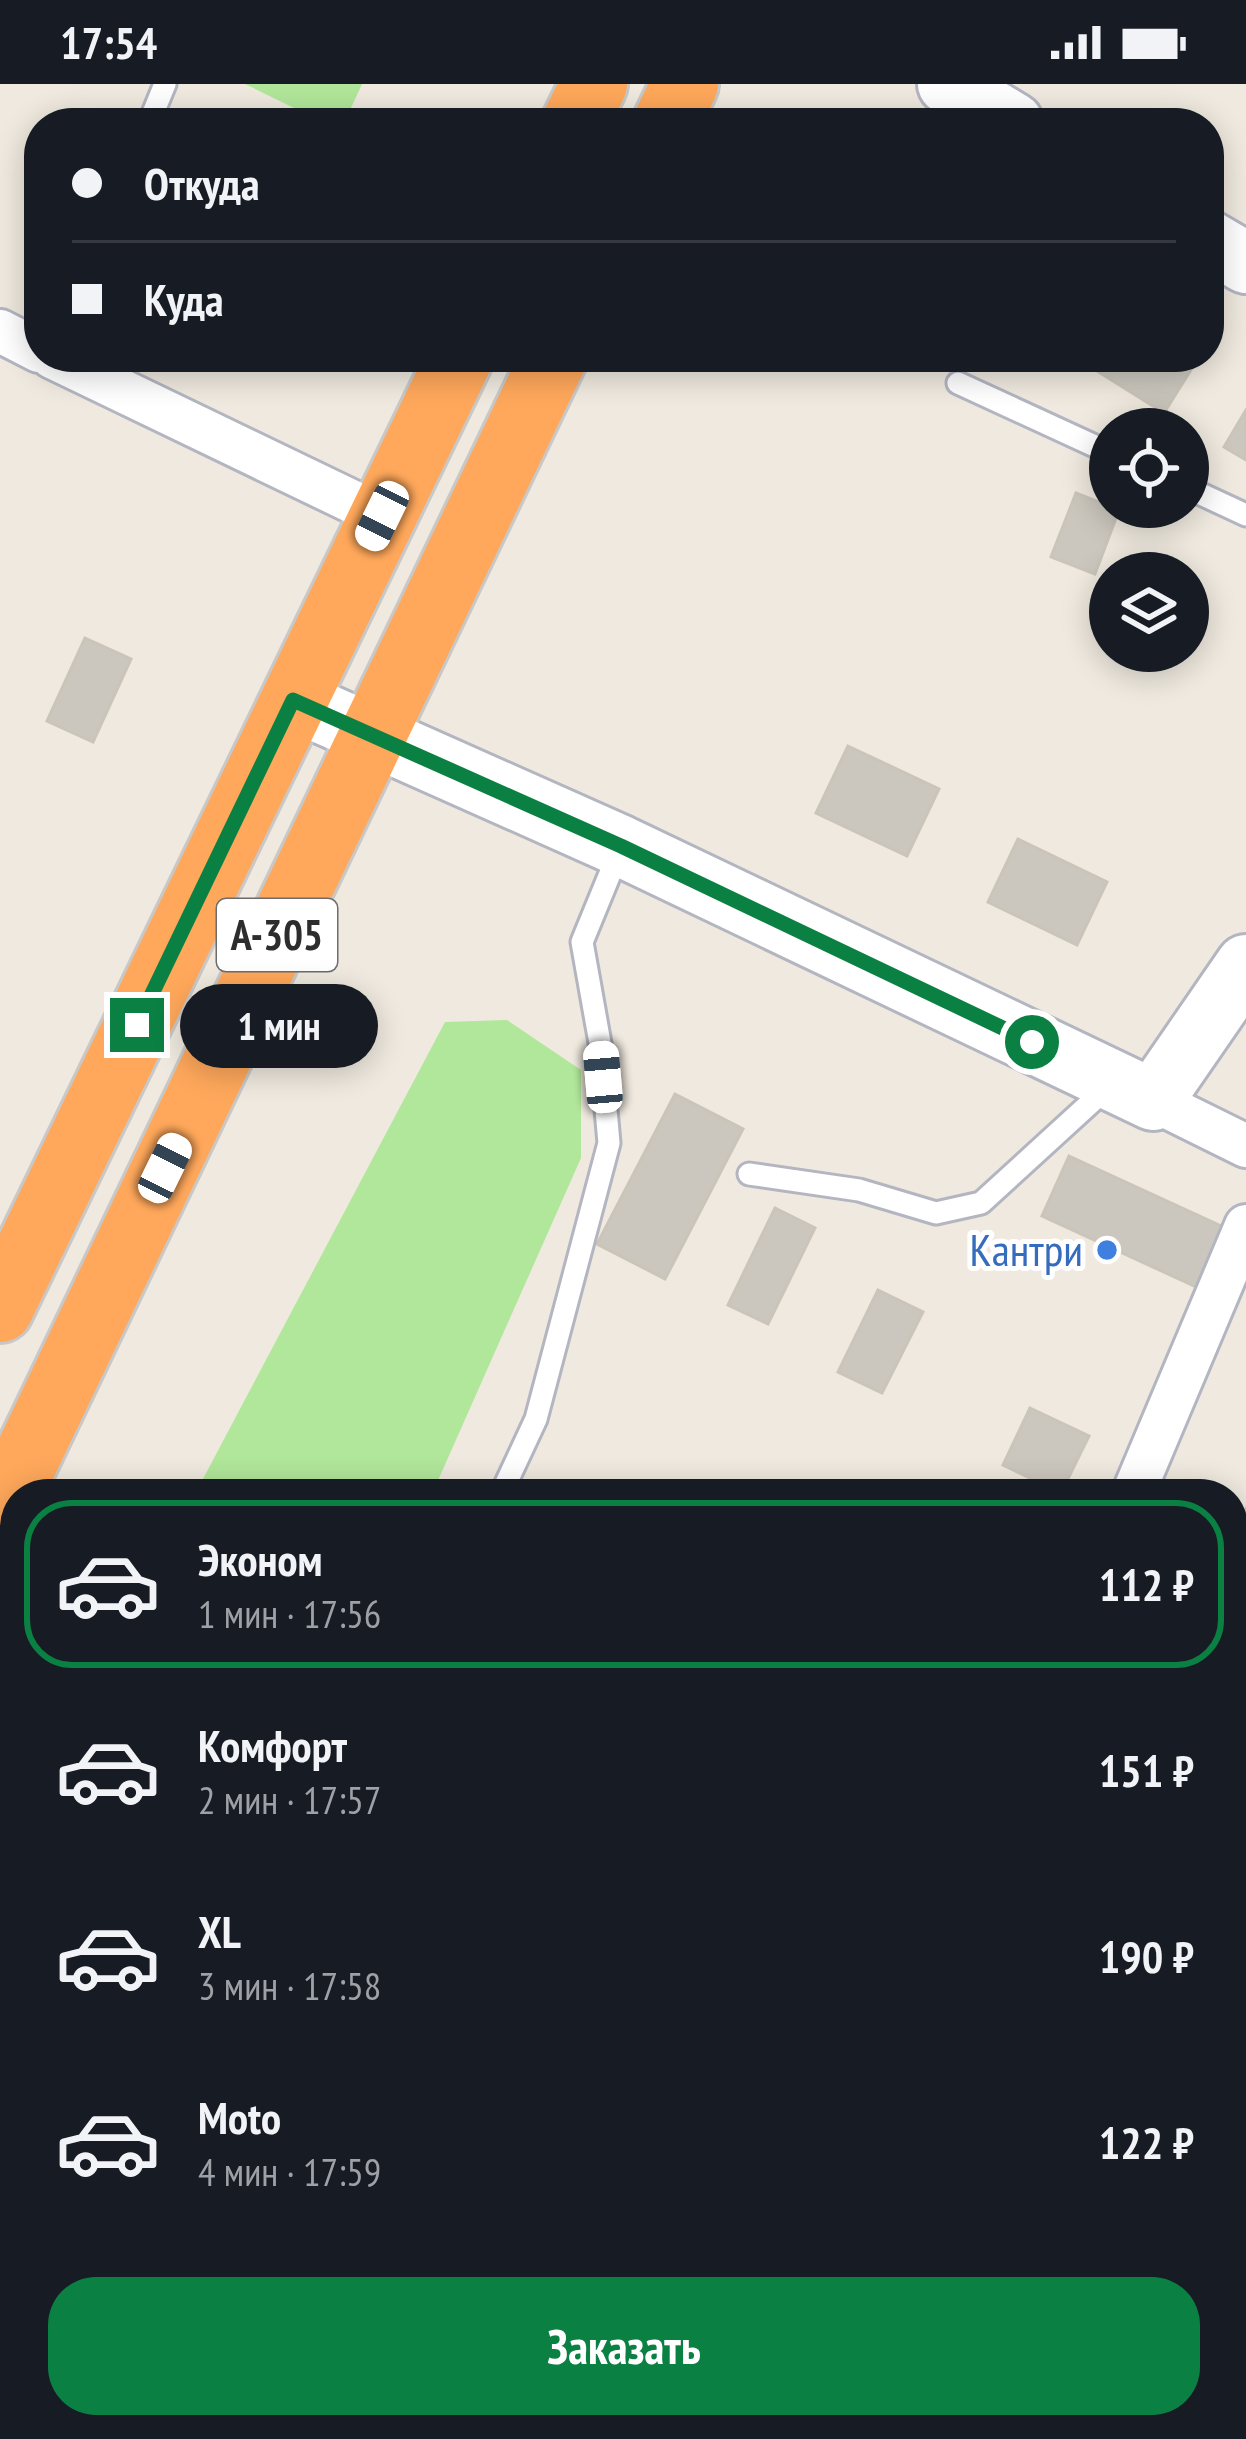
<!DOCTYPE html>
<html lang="ru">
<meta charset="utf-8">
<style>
body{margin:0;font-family:"PT Sans Narrow",sans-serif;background:#242831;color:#f1f3f6;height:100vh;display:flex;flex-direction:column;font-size:45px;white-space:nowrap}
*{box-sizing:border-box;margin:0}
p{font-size:39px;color:#9ea1a6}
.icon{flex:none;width:66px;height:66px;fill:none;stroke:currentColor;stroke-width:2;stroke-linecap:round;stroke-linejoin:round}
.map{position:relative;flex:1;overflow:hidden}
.sheet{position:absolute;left:0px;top:1395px;width:1248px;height:960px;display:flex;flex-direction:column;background:#171b24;border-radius:48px 48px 0 0;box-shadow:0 6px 30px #0003}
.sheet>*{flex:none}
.hud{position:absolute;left:24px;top:24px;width:1200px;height:264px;border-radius:48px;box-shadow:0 6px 30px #0003;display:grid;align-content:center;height:264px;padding:0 48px;background:#171b24}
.tools{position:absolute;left:1089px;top:324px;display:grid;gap:24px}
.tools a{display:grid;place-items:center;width:120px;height:120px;border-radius:50%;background:#171b24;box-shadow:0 6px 30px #0003;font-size:60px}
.end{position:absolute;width:54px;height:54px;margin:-27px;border:15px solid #0b8043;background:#fff;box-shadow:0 0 0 6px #fff}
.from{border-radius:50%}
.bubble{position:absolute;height:84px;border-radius:42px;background:#171b24;box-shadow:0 6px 30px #0003;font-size:39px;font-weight:700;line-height:84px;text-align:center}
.car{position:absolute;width:36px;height:72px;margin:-36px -18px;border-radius:15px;box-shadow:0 0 9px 3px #0007;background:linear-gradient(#fff 24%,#345 0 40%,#fff 0 76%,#345 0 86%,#fff 0)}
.hud b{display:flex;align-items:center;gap:42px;height:114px;font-size:45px}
.hud b+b{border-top:3px solid #363941}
.hud i{width:30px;height:30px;background:#f1f3f6}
ul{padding:21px 0 0;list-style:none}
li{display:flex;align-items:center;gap:36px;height:168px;margin:0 24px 18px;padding:0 24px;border:6px solid transparent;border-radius:48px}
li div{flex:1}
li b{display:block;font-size:45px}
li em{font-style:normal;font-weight:700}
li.selected{border-color:#0b8043}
li>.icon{width:108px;height:108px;stroke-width:1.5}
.primary-button{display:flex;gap:24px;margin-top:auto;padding:24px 48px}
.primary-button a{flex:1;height:138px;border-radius:48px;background:#0b8043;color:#fff;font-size:48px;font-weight:700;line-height:138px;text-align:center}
.status{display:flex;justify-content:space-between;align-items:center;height:84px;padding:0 60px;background:#171b24;direction:ltr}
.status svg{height:33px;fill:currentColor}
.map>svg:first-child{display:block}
.green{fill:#b1e79a}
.building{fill:#cbc7be;stroke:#cbc5b9;stroke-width:3}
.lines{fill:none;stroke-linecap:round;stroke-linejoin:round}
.lane-casing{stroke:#b3b5c1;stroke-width:27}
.street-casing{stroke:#b3b5c1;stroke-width:48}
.secondary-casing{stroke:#b3b5c1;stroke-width:66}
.highway-casing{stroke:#c8c8c8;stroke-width:72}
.lane{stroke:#fff;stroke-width:21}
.street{stroke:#fff;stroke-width:42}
.secondary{stroke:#fff;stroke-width:60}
.highway{stroke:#ffa85b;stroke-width:66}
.route{stroke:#0b8043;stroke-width:15}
.shop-dot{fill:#3f7fe0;stroke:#fff;stroke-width:4.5}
.labels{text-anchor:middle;stroke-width:10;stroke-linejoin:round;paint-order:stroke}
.shield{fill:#fff;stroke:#6c6c6c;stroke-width:3}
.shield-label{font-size:42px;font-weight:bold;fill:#2d2d2d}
.shop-label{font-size:45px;fill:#366cbe;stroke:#fff;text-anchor:end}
</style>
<div class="status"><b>17:54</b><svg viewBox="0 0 49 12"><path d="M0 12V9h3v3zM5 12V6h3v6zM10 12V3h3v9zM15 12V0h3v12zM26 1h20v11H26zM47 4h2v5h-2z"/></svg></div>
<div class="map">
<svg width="1246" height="2355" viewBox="0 0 1246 2355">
<rect width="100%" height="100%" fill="#efe9df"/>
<!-- green -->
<path class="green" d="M245,0H362L344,39H325Z
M507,936L581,986V1074L432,1410H195L445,938Z
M15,1811V2252L0,2283V1844Z"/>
<!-- building -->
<path class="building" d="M1090,273H1199L1164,329L1086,280Z
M1246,326V376L1224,363Z
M1076,409L1119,426L1095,490L1051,473Z
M85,554L131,575L93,658L47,637Z
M848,662L939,705L907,772L816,729Z
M1018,755L1107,798L1077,861L988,818Z
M675,1010L743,1045L665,1195L597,1160Z
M1069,1072L1232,1147L1205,1207L1042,1132Z
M775,1124L815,1144L768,1240L728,1221Z
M878,1206L923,1228L882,1309L838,1288Z
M1030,1324L1089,1352L1061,1409L1003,1381Z
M1246,1425V1567L1241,1575L1233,1570V1447Z
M483,2340H506L538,2355H476Z"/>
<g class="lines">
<!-- lane casing -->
<g class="lane-casing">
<path id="lane" d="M149,39L165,0
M958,299L1110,369
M1188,404L1246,431
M749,1090L859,1106L936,1129L981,1119L1109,1002
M501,1410L536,1335L609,1059L600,959L582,858L621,763
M13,2355L21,2340"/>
</g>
<!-- street casing -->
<g class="street-casing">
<path id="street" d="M0,247L39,267
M52,273L382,432
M1153,1016L1246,1062
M1133,1410L1246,1142
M1233,1783L1246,1818
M691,2355L698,2340"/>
</g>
<!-- secondary casing -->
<g class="secondary-casing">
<path id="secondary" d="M948,0L1013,39
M1209,157L1246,179
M293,616L621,762L1153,1016L1246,881"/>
</g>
<!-- highway casing -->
<g class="highway-casing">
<path id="highway" d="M575,39L594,0
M666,39L685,0
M0,1225L460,273
M0,1429L554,273"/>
</g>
<!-- lane -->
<use href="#lane" class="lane"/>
<!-- street -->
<use href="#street" class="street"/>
<!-- secondary -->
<use href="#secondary" class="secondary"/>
<!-- highway -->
<use href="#highway" class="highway"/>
</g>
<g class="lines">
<!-- route -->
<path class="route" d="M137,941L293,616L621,762L1032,958"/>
</g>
<!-- markers -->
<circle class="shop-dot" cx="1107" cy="1166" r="12"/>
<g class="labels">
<!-- shield labels -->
<rect class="shield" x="217" y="815" width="120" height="72" rx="9"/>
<g class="shield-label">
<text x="277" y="866">А-305</text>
</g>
<!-- shop labels -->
<g class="shop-label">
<text x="1083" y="1182">Кантри</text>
</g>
</g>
</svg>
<div class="tools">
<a><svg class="icon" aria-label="locate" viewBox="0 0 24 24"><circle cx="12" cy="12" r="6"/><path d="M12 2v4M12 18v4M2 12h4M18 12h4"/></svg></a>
<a><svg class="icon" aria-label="layers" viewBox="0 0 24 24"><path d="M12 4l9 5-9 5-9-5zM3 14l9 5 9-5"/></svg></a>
</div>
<i class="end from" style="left:1032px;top:958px"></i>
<i class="end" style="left:137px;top:941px"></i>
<div class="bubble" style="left:180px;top:900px;width:198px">1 мин</div>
<i class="car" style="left:382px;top:432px;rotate:206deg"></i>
<i class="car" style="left:603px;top:993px;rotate:355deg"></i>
<i class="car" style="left:165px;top:1084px;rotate:26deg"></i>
<div class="hud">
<b><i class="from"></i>Откуда</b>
<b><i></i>Куда</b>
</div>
<section class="sheet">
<ul>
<li class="selected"><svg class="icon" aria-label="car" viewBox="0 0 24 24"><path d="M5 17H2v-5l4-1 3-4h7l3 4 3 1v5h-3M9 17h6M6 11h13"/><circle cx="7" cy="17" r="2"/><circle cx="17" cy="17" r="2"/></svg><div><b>Эконом</b><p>1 мин · 17:56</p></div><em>112 ₽</em></li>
<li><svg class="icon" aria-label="car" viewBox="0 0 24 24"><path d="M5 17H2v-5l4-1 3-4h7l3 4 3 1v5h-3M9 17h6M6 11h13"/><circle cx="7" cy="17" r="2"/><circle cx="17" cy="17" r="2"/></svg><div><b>Комфорт</b><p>2 мин · 17:57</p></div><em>151 ₽</em></li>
<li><svg class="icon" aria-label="car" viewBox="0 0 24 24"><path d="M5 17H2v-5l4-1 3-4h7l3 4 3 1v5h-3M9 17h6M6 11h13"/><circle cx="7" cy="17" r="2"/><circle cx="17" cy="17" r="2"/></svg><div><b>XL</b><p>3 мин · 17:58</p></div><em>190 ₽</em></li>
<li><svg class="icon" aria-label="car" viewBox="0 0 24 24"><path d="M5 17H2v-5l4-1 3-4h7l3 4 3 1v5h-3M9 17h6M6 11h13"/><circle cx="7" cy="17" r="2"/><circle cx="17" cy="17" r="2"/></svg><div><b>Moto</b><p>4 мин · 17:59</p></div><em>122 ₽</em></li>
</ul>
<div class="primary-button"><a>Заказать</a></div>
</section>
</div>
